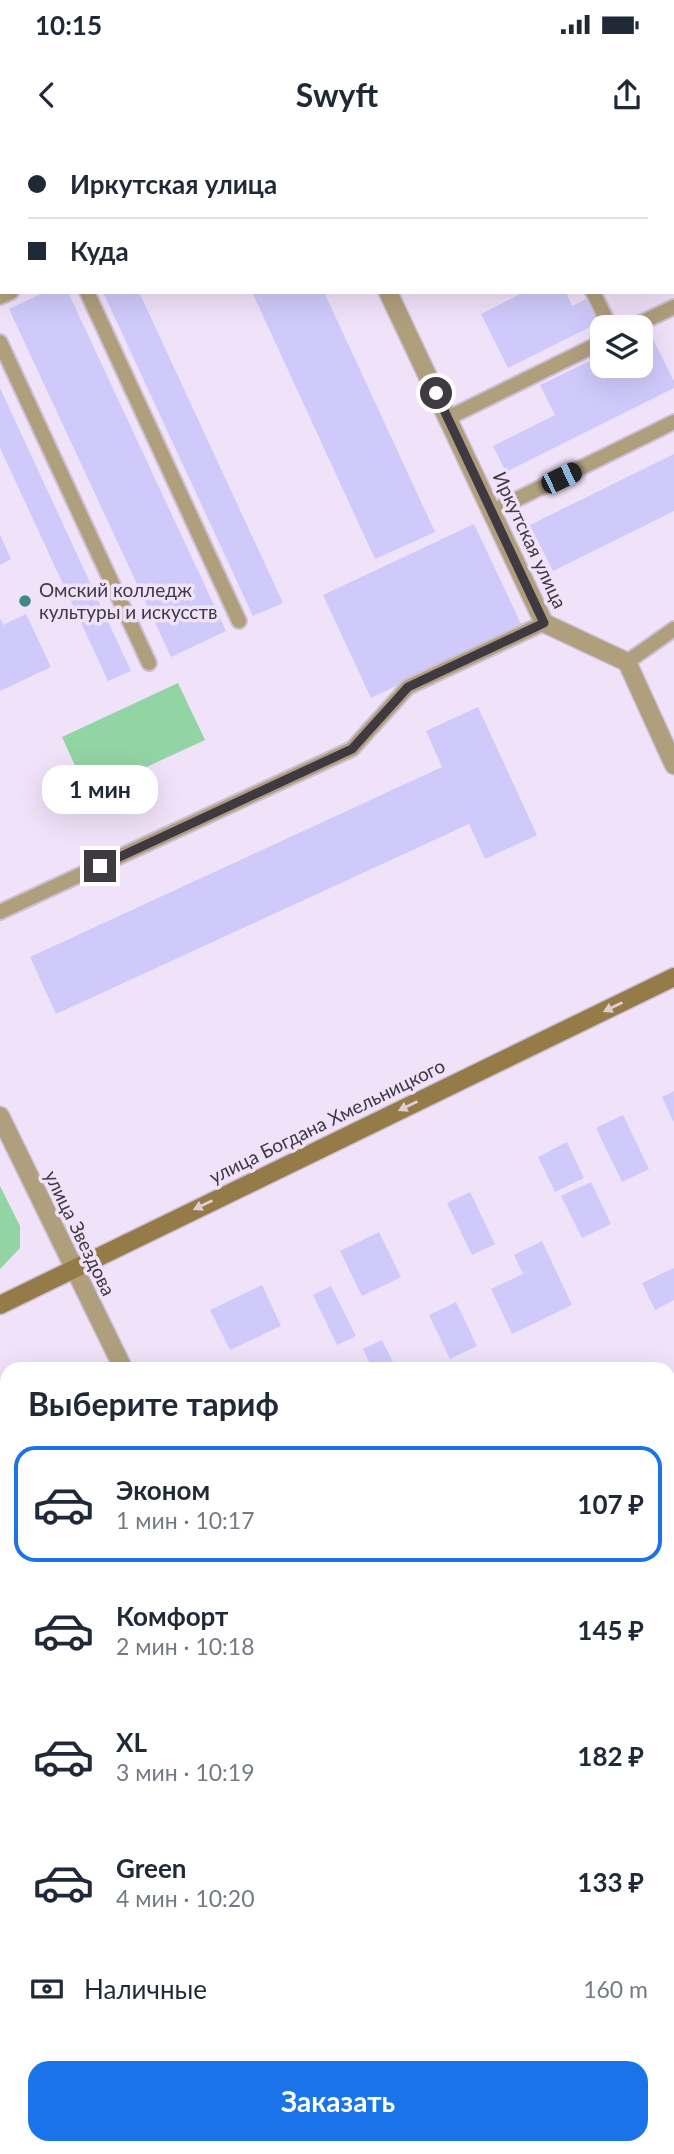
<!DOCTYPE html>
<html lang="ru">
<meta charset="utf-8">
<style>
body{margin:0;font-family:Lato,sans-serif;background:#f2f2f3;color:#1f2937;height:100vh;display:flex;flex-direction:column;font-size:26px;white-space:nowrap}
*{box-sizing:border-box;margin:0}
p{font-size:23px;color:#747a83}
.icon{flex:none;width:38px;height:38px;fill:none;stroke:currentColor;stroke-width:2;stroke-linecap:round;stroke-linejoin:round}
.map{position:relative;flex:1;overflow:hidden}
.side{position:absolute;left:0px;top:1222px;width:676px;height:793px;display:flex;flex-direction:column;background:#fff;border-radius:21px 21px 0 0;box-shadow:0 7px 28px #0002}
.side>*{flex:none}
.banner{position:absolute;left:0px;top:0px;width:676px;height:154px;box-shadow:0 7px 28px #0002;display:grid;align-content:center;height:154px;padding:0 28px;background:#fff}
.buttons{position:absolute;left:590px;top:175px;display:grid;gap:14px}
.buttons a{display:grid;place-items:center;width:63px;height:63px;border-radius:14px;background:#fff;box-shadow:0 7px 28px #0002;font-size:35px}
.end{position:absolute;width:32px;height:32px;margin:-16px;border:9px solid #3f3942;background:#fff;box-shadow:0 0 0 4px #fff}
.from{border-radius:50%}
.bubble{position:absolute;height:49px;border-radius:21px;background:#fff;box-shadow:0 7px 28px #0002;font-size:23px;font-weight:700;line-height:49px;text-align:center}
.car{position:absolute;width:21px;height:42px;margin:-21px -10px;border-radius:9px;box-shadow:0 0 5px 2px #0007;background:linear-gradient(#222 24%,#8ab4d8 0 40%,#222 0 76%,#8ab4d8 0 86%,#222 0)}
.banner b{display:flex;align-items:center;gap:24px;height:66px;font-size:26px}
.banner b+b{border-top:2px solid #e0e1e3}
.banner i{width:18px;height:18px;background:#1f2937}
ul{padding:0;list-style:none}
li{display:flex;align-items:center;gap:21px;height:116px;margin:0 14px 10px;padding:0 14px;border:4px solid transparent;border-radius:21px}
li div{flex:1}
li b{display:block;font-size:26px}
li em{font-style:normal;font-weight:700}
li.active{border-color:#1a73e8}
li>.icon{width:63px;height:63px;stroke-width:1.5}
h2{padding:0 28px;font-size:32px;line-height:84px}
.pay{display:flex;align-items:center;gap:18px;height:77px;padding:0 28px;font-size:26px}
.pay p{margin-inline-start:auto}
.primary-button{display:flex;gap:14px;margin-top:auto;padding:14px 28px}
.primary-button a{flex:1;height:80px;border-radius:21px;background:#1a73e8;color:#fff;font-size:28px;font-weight:700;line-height:80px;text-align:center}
.status{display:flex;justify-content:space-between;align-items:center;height:49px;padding:0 35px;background:#fff;direction:ltr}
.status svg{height:19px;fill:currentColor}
header{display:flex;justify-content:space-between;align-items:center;height:91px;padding:0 28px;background:#fff;font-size:32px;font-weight:700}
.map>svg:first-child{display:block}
.green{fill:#93d4a5}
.building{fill:#d0cafb}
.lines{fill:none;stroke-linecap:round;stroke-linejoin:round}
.service-casing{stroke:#cdc0d4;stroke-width:18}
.minor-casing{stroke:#cdc0d4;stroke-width:21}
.secondary-casing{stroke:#cdc0d4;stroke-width:21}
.service{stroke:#b09f7d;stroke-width:14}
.minor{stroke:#b09f7d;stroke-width:18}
.secondary{stroke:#947b47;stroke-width:18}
.tram{stroke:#7c7481;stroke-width:2}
.oneway{fill:#decdd5}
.route{stroke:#3f3942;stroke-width:9}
.poi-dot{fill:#428985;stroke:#f0e2f9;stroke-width:2.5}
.labels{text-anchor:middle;stroke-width:7;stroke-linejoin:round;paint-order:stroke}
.street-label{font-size:19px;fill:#3f3942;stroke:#f0e2f9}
.poi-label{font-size:19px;fill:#3f3942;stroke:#f0e2f9;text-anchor:start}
</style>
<div class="status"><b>10:15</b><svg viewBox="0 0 49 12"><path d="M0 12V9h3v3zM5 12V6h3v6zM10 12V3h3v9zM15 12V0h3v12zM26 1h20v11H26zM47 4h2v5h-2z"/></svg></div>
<header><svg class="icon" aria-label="back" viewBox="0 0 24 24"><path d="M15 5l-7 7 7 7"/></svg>Swyft<svg class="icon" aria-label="share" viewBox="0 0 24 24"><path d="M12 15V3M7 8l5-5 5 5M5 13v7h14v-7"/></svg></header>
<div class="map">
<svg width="674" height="2014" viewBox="0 0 674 2014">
<rect width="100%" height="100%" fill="#f0e2f9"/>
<!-- green -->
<path class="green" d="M178,543L205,600L88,654L62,597Z
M0,1046L20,1086V1108L0,1129Z
M7,1854V1942L0,1945V1858Z"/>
<!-- building -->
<path class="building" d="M45,152H68L226,491L171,517L9,169Z
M103,152H139L283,463L253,476Z
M252,152H324L435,392L375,419Z
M524,152H566L572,166L586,159L598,183L508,228L481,174Z
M649,191L674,241V248L506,332L493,306L555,275L540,245L602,215V226H640V196Z
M0,248L131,531L108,541L0,308Z
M674,314V371L553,431L530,385Z
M474,384L522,486L371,558L323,455Z
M0,395L11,419L0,425Z
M26,474L51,527L0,551V478L3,485Z
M478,567L537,695L485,719L469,684L56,874L30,817L442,627L426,591Z
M674,951V983L662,957Z
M623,975L649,1029L622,1042L596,988Z
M567,1002L584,1038L555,1052L538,1017Z
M591,1042L611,1084L582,1098L561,1056Z
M470,1052L495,1104L472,1115L447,1063Z
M379,1092L401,1137L362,1156L340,1111Z
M542,1101L572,1165L512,1194L491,1149L523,1134L514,1115Z
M674,1128V1160L655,1170L642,1143Z
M262,1145L281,1186L230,1210L210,1170Z
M331,1146L356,1196L337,1205L313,1155Z
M456,1162L477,1206L450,1219L429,1175Z
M382,1200L396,1228H372L363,1209Z
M2,1393L7,1402V1457L0,1460Z
M668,1528L674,1539V1562L668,1564Z
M674,1735V1783L668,1786V1738Z
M7,1766V1823L0,1826V1770Z
M7,2005V2007H212L198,2014H0V2009Z
M235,2007H284L270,2014H239Z
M582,2007H625L629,2014H585Z"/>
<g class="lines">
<!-- service casing -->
<g class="service-casing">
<path id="service" d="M208,0V2
M413,0L414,2
M335,2L339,0
M585,2L589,0
M87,152L239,481
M593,152L610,187
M0,157L11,152
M632,187L674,167
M0,202L149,523
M448,278L602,202
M493,371L674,282
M627,522L674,489
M0,772L352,609L408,547L544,483"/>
</g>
<!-- minor casing -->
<g class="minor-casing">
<path id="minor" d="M314,0L315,2
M261,2L265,0
M0,123L2,122
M388,152L544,483L627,522L674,625
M0,976L123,1228
M668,1387L674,1384
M0,1707L7,1704
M505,2007L509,2014"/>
</g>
<!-- secondary casing -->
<g class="secondary-casing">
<path id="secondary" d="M0,1165L674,837
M668,1865L674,1863
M359,2014L373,2007"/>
</g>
<!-- service -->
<use href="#service" class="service"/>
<!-- minor -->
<use href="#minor" class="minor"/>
<!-- secondary -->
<use href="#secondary" class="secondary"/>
<!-- tram -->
<path class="tram" d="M668,1331L674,1328
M668,1344L674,1342
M0,1649L7,1646
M0,1663L7,1660"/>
</g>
<!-- one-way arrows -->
<defs><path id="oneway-solid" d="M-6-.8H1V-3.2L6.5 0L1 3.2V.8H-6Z" transform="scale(1.75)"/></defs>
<g class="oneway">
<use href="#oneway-solid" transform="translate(613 867) rotate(154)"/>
<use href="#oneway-solid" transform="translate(408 966) rotate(154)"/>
<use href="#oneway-solid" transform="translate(203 1065) rotate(154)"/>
</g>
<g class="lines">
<!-- route -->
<path class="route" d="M100,726L352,609L408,547L544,483L436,253"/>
</g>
<!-- markers -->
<circle class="poi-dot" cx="25" cy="461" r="7"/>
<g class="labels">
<!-- street labels -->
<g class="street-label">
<text transform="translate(530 400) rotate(65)" y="7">Иркутская улица</text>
<text transform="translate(327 981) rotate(-26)" y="7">улица Богдана Хмельницкого</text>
<text transform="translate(80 1093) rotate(64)" y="7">улица Звездова</text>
</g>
<!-- poi labels -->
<g class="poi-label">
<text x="39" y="457">Омский колледж<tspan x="39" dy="22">культуры и искусств</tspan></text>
</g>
</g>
</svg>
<div class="buttons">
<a><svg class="icon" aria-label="layers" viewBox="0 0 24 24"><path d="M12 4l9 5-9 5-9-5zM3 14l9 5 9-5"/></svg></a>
</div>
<i class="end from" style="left:436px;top:253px"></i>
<i class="end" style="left:100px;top:726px"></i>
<div class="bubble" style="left:42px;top:625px;width:116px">1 мин</div>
<i class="car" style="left:561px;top:338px;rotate:64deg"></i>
<div class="banner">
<b><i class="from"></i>Иркутская улица</b>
<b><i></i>Куда</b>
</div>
<section class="side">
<h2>Выберите тариф</h2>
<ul>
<li class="active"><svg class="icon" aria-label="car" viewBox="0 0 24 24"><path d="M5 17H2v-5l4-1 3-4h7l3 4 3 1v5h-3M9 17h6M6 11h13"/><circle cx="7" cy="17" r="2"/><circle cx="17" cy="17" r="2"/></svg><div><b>Эконом</b><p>1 мин · 10:17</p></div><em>107 ₽</em></li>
<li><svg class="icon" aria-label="car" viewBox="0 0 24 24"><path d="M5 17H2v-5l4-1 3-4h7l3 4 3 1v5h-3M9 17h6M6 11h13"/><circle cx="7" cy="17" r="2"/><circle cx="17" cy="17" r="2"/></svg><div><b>Комфорт</b><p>2 мин · 10:18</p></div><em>145 ₽</em></li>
<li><svg class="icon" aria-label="car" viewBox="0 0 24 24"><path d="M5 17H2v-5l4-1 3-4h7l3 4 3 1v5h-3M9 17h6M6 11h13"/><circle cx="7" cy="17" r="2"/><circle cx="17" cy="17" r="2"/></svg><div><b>XL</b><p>3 мин · 10:19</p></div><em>182 ₽</em></li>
<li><svg class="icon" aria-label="car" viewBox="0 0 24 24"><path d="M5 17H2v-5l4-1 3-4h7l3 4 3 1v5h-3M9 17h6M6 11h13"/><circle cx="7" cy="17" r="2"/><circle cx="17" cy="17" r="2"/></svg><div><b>Green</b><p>4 мин · 10:20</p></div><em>133 ₽</em></li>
</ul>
<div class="pay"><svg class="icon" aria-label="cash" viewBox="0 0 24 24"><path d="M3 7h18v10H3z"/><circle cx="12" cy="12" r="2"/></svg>Наличные<p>160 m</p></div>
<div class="primary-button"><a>Заказать</a></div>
</section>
</div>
